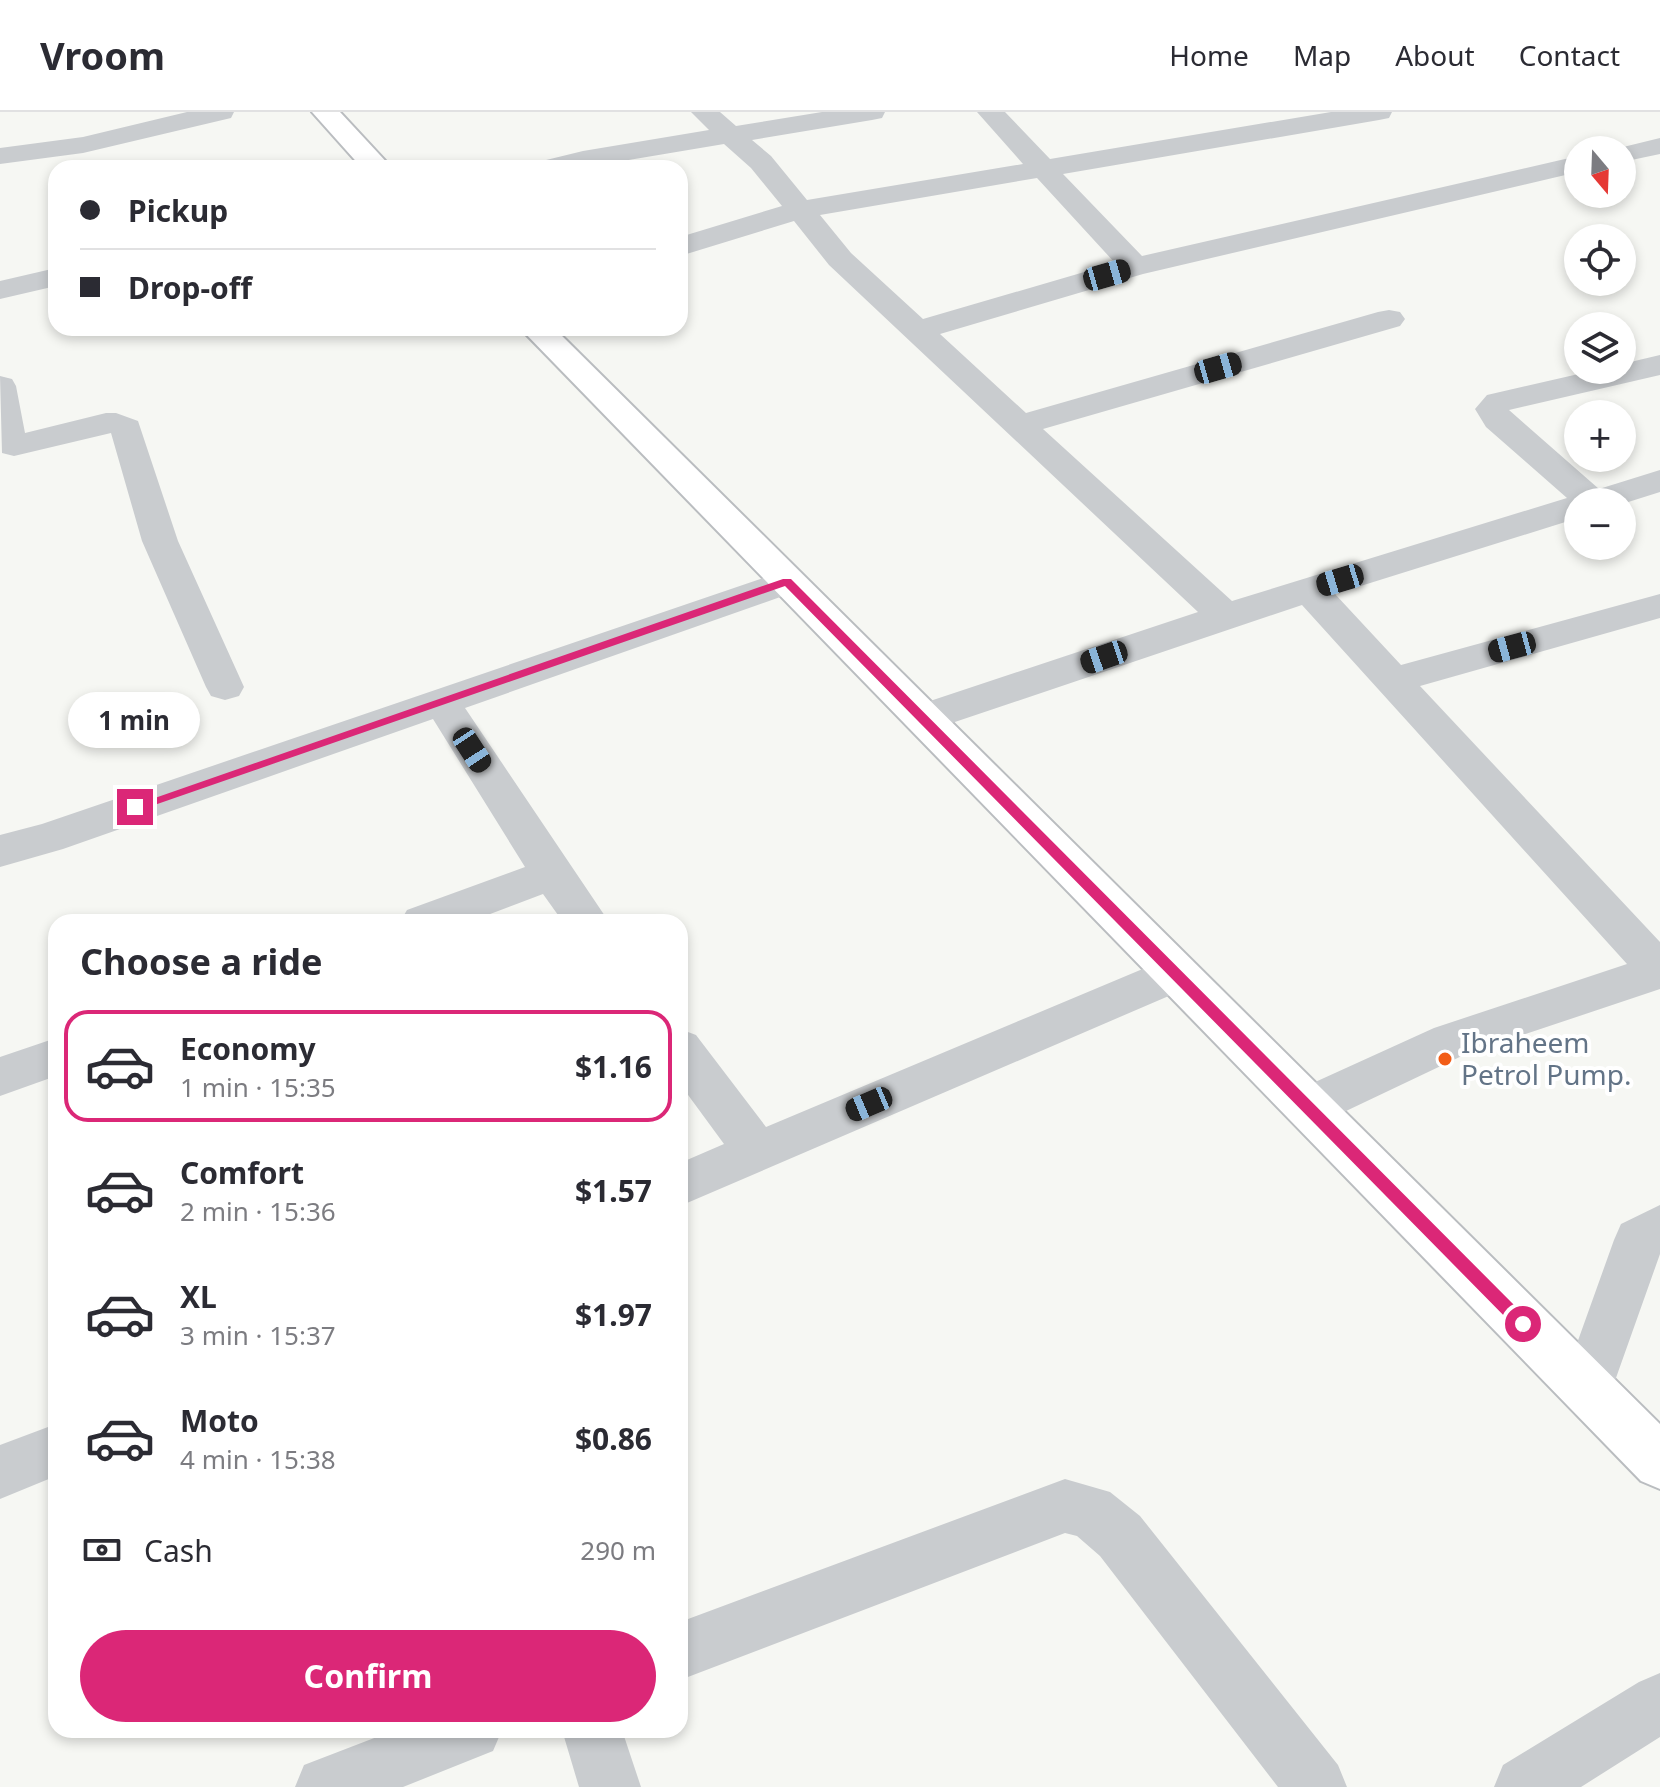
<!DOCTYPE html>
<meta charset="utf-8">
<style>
body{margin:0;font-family:"Noto Sans",sans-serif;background:#f7f7f7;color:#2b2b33;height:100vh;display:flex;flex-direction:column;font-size:30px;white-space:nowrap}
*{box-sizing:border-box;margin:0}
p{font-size:26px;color:#7c7c81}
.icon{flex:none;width:44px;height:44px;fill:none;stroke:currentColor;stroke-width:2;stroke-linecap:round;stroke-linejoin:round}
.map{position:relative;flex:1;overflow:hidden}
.panel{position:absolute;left:48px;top:802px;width:640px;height:824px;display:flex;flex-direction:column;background:#fff;border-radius:24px;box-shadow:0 4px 12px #0003}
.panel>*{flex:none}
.banner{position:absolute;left:48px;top:48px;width:640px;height:176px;border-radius:24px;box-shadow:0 4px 12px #0003;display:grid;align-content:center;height:176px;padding:0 32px;background:#fff}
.needle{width:52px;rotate:161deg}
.buttons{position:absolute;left:1564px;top:24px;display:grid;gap:16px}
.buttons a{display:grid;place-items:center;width:72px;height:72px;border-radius:50%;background:#fff;box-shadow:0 4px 12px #0003;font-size:40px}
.end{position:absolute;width:36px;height:36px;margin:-18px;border:10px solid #db2777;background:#fff;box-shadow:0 0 0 4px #fff}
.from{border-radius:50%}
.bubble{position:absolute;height:56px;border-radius:28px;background:#fff;box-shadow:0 4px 12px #0003;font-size:26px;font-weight:700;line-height:56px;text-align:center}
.car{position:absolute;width:24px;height:48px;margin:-24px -12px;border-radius:10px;box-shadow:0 0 6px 2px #0007;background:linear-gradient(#222 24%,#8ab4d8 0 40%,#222 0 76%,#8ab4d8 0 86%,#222 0)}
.banner b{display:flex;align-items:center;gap:28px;height:76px;font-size:30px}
.banner b+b{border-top:2px solid #e1e1e2}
.banner i{width:20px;height:20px;background:#2b2b33}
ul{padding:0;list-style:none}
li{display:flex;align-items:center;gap:24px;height:112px;margin:0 16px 12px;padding:0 16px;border:4px solid transparent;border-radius:24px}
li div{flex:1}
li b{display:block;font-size:30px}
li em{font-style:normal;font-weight:700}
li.current{border-color:#db2777}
li>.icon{width:72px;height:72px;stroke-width:1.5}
h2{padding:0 32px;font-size:36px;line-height:96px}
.pay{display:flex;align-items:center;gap:20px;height:88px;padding:0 32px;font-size:30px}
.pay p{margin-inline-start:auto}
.cta{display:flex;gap:16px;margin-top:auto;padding:16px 32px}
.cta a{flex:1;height:92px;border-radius:48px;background:#db2777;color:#fff;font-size:32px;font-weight:700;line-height:92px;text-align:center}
header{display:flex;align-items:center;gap:48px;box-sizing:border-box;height:112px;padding:0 40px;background:#fff;border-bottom:2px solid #e1e1e2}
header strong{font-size:38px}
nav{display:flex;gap:44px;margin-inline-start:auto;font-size:28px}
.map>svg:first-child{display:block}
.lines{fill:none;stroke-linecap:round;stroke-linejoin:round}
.highway-casing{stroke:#babdc0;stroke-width:4}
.street{fill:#c9cccf;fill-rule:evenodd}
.highway{fill:#fff;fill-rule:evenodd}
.route{fill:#db2777}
.poi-dot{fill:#f25d17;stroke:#fff;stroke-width:3}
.labels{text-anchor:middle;stroke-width:8;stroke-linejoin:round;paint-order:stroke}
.poi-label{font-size:28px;fill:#637487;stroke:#fff;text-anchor:start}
</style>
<header>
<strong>Vroom</strong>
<nav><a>Home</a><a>Map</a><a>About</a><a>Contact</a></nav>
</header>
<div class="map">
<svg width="1660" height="1675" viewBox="0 0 1660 1675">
<rect width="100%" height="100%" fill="#f6f7f3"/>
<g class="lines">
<!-- highway casing -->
<g class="highway-casing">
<path id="highway" d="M312,0H340L392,56H362Z
M520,216H554L1660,1312V1377L1641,1369Z"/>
</g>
<!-- street -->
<path class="street" d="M187,0H234L231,6L83,41L0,52V36L83,25Z
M691,0H720L736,14L822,0H885L882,6L872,8L752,28L771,44L807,88L1023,52L977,0H1005L1050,47L1331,0H1392L1389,6L1379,8L1063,62L1142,144L1578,44V60L1143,162L940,222L1026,301L1378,200L1389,198L1400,200L1405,207L1400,214L1043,317L1232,489L1567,386L1486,315L1475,297L1487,283L1596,258H1622V252L1660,243V263L1509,298L1599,377L1660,358V380L1622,392L1578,390V406L1335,482L1401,553L1660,482V506L1420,574L1660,830V877L1466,942L1325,1009L1308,1015L1291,1009L1284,995L1291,981L1434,916L1627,852L1302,493L937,616L923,620L909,616L903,606L909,596L1198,500L829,153L794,109L680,144V125L782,94L751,56L724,32L581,56H534L538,50L583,39L709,18ZM1037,66L1115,151L923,207L851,141L820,103Z
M1660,26V42L1622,50V38H1611Z
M56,156V174L0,187V169Z
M0,264L12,267L16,274L25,321L106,301H116L138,309L178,429L244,575L239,584L225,588L211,584L206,575L142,429L111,321L14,344L2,341Z
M787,458L800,462L805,470L800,478L465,596L609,810H563L543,782L469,810H400L407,798L525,755L433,607L63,737L0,755V723L42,712Z
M1176,843L1192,848L1198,861L1192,874L680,1094V1051L724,1032L680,972V917L696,923L766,1015Z
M56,926V964L0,984V945Z
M1660,1093V1142L1606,1294L1587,1301L1568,1294L1561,1276L1614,1128L1621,1112Z
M56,1312V1364L0,1387V1333Z
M1065,1367L1110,1380L1140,1404L1338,1653L1347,1675H1278L1100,1444L1077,1424L1065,1421L680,1568V1510Z
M1660,1561V1625L1581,1675H1494L1503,1653L1639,1570Z
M395,1618H502L493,1639L403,1675H295L304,1653Z
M562,1618H622L641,1675H579Z"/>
<!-- highway -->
<use href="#highway" class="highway"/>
</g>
<!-- route -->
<path class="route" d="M783,467H791L1528,1207V1217H1517L785,474L140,698L135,700L129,695Z"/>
<!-- markers -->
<circle class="poi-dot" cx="1445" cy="947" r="8"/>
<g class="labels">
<!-- poi labels -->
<g class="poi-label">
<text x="1461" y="941">Ibraheem<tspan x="1461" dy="32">Petrol Pump.</tspan></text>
</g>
</g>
</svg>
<div class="buttons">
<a><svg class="needle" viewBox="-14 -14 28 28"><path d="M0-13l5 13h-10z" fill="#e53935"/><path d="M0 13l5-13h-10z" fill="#7c7c81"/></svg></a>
<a><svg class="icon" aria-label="locate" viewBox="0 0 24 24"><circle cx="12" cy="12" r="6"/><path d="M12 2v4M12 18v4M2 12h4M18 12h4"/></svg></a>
<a><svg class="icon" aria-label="layers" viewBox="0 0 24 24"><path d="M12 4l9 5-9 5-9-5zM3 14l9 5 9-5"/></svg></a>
<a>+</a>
<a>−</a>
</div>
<i class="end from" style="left:1523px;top:1212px"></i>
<i class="end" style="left:135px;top:695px"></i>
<div class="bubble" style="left:68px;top:580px;width:132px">1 min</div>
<i class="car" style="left:1107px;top:163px;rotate:74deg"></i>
<i class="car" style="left:1218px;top:256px;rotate:74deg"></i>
<i class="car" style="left:1340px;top:468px;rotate:253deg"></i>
<i class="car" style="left:1512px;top:535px;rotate:255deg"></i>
<i class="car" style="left:1104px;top:545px;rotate:251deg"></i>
<i class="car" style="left:472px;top:638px;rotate:147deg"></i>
<i class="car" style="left:869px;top:992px;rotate:247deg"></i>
<div class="banner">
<b><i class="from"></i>Pickup</b>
<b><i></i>Drop-off</b>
</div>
<section class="panel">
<h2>Choose a ride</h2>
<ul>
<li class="current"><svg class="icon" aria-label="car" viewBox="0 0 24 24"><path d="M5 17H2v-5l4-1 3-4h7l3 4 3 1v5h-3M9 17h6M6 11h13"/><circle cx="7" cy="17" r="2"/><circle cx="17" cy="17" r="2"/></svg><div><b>Economy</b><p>1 min · 15:35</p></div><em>$1.16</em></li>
<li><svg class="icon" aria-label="car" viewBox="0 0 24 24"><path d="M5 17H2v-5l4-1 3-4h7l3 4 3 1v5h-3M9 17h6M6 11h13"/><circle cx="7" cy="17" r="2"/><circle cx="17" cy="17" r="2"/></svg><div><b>Comfort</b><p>2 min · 15:36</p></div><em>$1.57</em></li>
<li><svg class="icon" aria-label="car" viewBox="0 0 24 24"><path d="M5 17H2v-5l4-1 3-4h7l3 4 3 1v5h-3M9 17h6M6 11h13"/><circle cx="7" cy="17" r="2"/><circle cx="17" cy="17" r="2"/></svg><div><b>XL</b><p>3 min · 15:37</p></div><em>$1.97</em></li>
<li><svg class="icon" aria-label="car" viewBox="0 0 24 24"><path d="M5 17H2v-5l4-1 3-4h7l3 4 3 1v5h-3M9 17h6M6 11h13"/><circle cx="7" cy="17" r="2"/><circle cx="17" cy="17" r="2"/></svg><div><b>Moto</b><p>4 min · 15:38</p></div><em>$0.86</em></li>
</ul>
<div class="pay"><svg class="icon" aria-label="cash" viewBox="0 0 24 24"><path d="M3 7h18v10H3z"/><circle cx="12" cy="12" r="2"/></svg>Cash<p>290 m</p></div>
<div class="cta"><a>Confirm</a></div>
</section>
</div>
